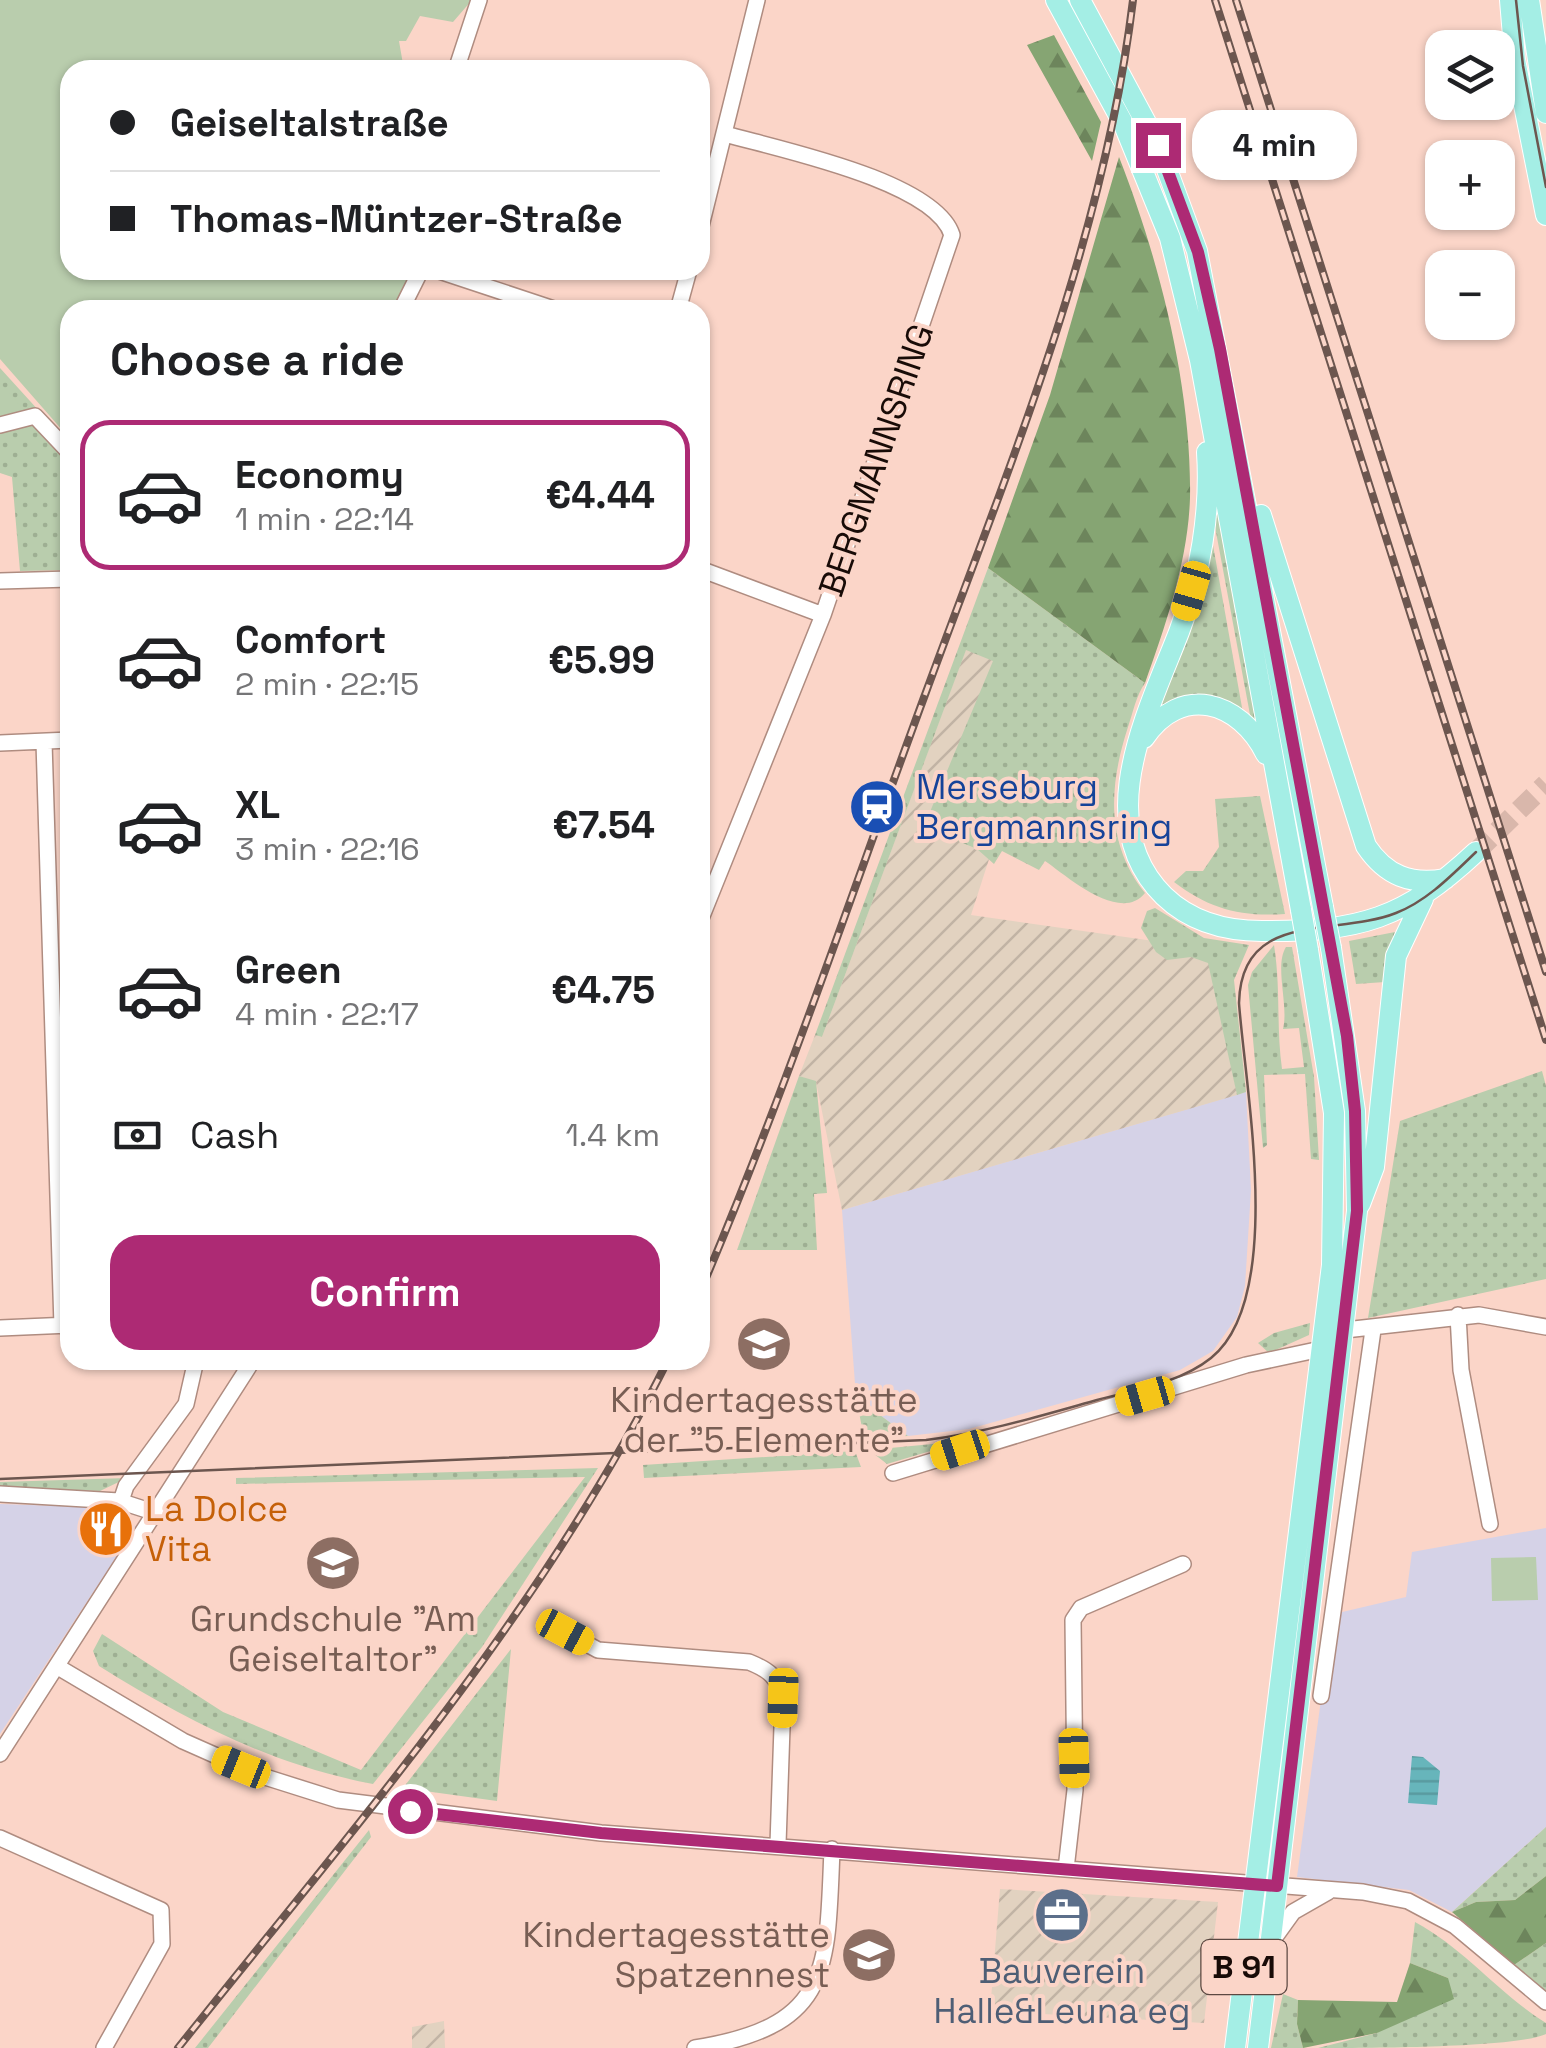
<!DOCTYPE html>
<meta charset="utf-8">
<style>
body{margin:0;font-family:"Space Grotesk",sans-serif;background:#f2f2f2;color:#202124;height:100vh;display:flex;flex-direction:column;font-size:38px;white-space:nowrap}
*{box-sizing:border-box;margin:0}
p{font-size:32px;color:#757577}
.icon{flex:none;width:55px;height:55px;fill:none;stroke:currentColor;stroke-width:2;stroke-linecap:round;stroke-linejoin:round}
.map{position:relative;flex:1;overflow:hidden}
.sheet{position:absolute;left:60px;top:300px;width:650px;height:1070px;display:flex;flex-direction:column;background:#fff;border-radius:30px;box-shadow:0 2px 8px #0004}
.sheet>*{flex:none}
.top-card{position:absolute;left:60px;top:60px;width:650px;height:220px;border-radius:30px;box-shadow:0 2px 8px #0004;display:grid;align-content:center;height:220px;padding:0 50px;background:#fff}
.controls{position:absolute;left:1425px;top:30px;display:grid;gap:20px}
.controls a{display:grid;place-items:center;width:90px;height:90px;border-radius:20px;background:#fff;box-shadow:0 2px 8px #0004;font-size:50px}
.end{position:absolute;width:45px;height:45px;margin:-22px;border:12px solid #ad2a74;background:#fff;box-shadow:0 0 0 5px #fff}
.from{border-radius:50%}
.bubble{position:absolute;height:70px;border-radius:30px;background:#fff;box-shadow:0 2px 8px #0004;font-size:32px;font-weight:600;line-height:70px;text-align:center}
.car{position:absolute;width:30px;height:60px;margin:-30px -15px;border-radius:12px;box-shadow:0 0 8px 2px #0007;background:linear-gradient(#f5c518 24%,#345 0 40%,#f5c518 0 76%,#345 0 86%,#f5c518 0)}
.top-card b{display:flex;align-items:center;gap:35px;height:95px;font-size:38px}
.top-card b+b{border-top:2px solid #e0e0e0}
.top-card i{width:25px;height:25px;background:#202124}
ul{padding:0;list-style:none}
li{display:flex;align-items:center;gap:30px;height:150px;margin:0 20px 15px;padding:0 30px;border:5px solid transparent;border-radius:30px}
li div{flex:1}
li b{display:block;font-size:38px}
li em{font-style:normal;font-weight:600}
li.on{border-color:#ad2a74}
li>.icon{width:90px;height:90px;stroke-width:1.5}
h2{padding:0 50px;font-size:45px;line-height:120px}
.pay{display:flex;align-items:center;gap:25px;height:110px;padding:0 50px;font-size:38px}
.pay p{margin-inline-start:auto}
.cta{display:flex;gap:20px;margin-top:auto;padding:20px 50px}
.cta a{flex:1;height:115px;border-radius:30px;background:#ad2a74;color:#fff;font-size:40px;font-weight:600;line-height:115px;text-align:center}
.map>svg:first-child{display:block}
.commercial{fill:#d5d2e7}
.industrial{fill:url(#industrial-furrows)}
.grass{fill:url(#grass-dots)}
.forest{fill:url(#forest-firs)}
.park{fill:#b9cdad}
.water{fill:url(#water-rules)}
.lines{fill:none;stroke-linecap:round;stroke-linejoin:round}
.major-tunnel{stroke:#d9b7ab;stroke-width:20;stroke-dasharray:20 10;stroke-linecap:butt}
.minor-casing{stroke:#af8c80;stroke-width:18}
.major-casing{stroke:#fff;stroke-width:22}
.minor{stroke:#fff;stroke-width:15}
.major{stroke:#a4eee5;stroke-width:20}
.tram{stroke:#6c564f;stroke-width:2.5}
.rail-casing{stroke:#6c564f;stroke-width:8}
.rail{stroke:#fbd5c8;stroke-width:4;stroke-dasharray:11;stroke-linecap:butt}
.major-bridge-casing{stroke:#fff;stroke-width:22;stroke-linecap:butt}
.major-bridge{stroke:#a4eee5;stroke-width:20}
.route{stroke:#ad2a74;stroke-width:12}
.labels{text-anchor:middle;stroke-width:8;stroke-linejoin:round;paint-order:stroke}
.shield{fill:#fbd5c8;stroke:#5c4841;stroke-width:2.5}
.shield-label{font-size:32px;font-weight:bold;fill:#180b07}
.street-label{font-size:35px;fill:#180b07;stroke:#fbd5c8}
.transit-label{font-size:35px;fill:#164399;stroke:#fbd5c8;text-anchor:start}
.education-label{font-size:35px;fill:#785e54;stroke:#fbd5c8}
.food-label{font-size:35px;fill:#c56008;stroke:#fbd5c8;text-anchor:start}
.service-label{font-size:35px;fill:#4e5e75;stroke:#fbd5c8}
</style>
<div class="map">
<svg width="1546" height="2048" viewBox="0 0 1546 2048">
<defs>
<pattern id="industrial-furrows" width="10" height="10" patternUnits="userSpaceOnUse" patternTransform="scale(2.5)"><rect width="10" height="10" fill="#e2d2c0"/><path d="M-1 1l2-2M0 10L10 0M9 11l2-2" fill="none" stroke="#c1b3a4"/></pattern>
<pattern id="grass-dots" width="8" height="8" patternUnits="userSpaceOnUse" patternTransform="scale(2.5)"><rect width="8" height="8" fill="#b9cdad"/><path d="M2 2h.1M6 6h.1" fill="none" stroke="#9eaf93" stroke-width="1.8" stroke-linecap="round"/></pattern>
<pattern id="forest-firs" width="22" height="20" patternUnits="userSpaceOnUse" patternTransform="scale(2.5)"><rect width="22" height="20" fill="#86a573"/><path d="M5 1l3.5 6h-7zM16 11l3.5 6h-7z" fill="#6d855c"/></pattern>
<pattern id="water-rules" width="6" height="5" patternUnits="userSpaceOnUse" patternTransform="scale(2.5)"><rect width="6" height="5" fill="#67b5bb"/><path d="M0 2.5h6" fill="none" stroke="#599a9f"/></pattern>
</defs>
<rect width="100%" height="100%" fill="#fbd5c8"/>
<!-- commercial -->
<path class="commercial" d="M1246,1092L1251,1190L1245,1286L1237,1317L1213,1351L1180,1370L969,1429L908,1436L856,1397L842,1210Z
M0,1504L118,1508L136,1527L0,1734Z
M1546,1528V1827L1452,1912L1409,1890L1297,1877L1330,1633L1338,1613L1406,1597L1412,1552Z"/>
<!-- industrial -->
<path class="industrial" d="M966,649L993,660V847L971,915L1210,949L1237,1095L842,1210L816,1082L799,1076L815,1035L822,1037Z
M1000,1889L1218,1902L1204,2023L990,2011Z
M444,2021L445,2048H412V2027Z"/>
<!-- grass -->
<path class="grass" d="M0,368L70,445V570L20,571L12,477L0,473Z
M1217,492L1261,728L1251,720L1213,516Z
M1211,534L1243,713L1159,710Z
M988,568L1145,683C1136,696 1133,712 1128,727C1109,785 1105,843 1145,893C1120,924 1067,876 1045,861L1039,870L1002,851L994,864L977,849L930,829L927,819L993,661L966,650L822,1037L815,1035Z
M1260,796L1285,914C1240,917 1210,909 1174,882L1186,871H1203L1219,847L1215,799Z
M1155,908L1204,938L1249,945L1234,980L1246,1092L1237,1095L1208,963L1191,957L1167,960L1156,952L1141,928L1147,911Z
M1395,932L1385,982L1356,984L1349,941Z
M1274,945C1281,989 1276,1026 1282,1069L1304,1067L1299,1028L1283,1029C1289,1005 1274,966 1286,947H1292L1314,1077L1319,1160L1311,1159L1305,1074L1264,1075L1267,1145L1263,1148L1248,985L1252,972Z
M1542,1071L1546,1086V1279L1368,1318L1400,1121Z
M799,1076L816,1081L827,1193L814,1194L817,1250H737Z
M1310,1323L1309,1335L1269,1353L1258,1343L1274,1333Z
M856,1397L908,1436L864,1438Z
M964,1441L887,1464L869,1450Z
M855,1451L861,1467L644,1478L643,1465Z
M598,1468L482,1647L373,1784C271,1765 186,1720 99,1666L93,1651L102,1634L223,1712L361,1770L585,1477L236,1484V1478Z
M127,1478L100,1491L0,1488V1482Z
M511,1649L497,1801L403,1788Z
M1546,1827V1876L1515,1900L1476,1902L1452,1912Z
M369,1830L371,1837L208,2048H195Z
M1415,1922C1465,1949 1498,1993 1546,2023V2034C1517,2048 1362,2048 1318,2048L1377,2033L1448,1978L1410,1963Z
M1546,1943V1992L1514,1965Z
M1283,1994L1298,2000L1297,2024L1303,2048H1271Z"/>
<!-- forest -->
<path class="forest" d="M1054,35L1101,122L1092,161L1027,45Z
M1119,157C1159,259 1192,387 1190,498C1188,561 1166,624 1145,683L988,568L1050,395Z
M1546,1876V1943L1514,1965L1452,1912L1476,1902L1515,1900Z
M1410,1963L1448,1978L1454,1999L1377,2033L1303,2048L1297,2024L1298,2000L1397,2002Z"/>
<!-- park -->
<path class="park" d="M0,0H472L453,22L420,16L406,41H399L404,70H70V270H412L393,310H70V439L0,359Z
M0,383L33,420L0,426Z
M1536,1557L1538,1600L1492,1601L1491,1558Z"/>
<!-- water -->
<path class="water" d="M1412,1756L1423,1757L1440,1771L1437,1805L1408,1803Z"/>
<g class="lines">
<!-- major-tunnel -->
<path class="major-tunnel" d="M1476,852L1546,784"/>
<!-- minor casing -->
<g class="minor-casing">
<path id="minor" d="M456,70L479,0
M700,230L757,0
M436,270L557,310
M401,310L421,270
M678,310L689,270
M0,425L35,416L70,453
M700,569L823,615
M0,581L70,579
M44,742L62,1326
M0,743L70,740
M700,921L823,615L952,235C935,181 778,149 725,134
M1458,1315L1461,1370L1490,1524
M0,1328L70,1325
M1345,1330L1479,1315L1546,1327
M893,1473L1246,1365L1321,1349
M0,1494L119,1501L156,1513
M121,1501L126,1486L186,1404L196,1360
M565,1632L598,1650L749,1662C769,1670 778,1677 783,1698L778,1844
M58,1667L183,1741L262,1776L338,1800L601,1833L1363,1892L1408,1901L1455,1926L1546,2002
M1321,1696L1373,1330
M0,1754L253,1360
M0,1838L161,1910L162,1944L104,2048
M1066,1869L1075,1790L1073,1620L1081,1608L1183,1564
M1275,1937L1293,1912L1328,1892
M695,2048C832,2026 827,1970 832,1849"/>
</g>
<!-- major casing -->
<g class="major-casing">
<path id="major" d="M1056,0L1124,125L1170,238L1200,360L1301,910
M1080,0L1158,145L1197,251L1323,907
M1510,0L1515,60L1546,215
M1529,0L1546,113
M1207,452C1211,511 1200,577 1179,632C1148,712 1090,823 1164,896C1191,922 1226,931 1262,931C1360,932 1404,919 1476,852
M1261,515L1366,846C1386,876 1411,885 1445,879
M1144,738C1181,683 1240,701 1266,754
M1360,1204L1374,1167L1396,956L1423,899
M1235,2048L1332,1265L1334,1113L1308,950
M1258,2048L1357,1211L1355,1111L1331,948"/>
</g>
<!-- minor -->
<use href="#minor" class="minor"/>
<!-- major -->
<use href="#major" class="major"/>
<!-- tram -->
<path class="tram" d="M1516,0L1523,66L1546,187
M0,1479L926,1440C984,1433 1040,1416 1097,1400C1134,1390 1180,1383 1211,1358C1286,1298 1245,1088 1239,1003C1241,909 1336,937 1396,913C1427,901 1452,875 1476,852"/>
<!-- rail casing -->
<g class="rail-casing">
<path id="rail" d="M1215,0L1546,1040
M1236,0L1546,972
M700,1292C784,1096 852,892 926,692C1009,466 1104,241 1133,0
M178,2048C354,1827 541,1615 668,1360"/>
</g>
<!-- rail -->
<use href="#rail" class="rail"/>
<!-- major-bridge casing -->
<g class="major-bridge-casing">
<path id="major-bridge" d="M1323,907L1331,948
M1301,910L1308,950"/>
</g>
<!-- major-bridge -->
<use href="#major-bridge" class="major-bridge"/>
</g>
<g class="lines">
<!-- route -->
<path class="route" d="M410,1811L601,1833L1277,1886L1357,1211L1355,1111L1347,1036L1220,349L1198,252L1158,145"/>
</g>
<!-- icons -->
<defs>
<g id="station-disc" transform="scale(2.875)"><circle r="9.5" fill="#1a4fb4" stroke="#fbd5c8"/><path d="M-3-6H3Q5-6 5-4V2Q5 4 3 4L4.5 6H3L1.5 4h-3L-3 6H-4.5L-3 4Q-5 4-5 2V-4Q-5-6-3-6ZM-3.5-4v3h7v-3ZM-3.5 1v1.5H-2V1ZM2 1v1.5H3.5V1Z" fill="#fff"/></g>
<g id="school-disc" transform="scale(2.875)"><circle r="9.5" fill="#8d6e63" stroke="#fbd5c8"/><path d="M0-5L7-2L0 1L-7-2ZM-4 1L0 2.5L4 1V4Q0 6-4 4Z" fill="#fff"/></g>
<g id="restaurant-disc" transform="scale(2.875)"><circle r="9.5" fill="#e8710a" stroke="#fbd5c8"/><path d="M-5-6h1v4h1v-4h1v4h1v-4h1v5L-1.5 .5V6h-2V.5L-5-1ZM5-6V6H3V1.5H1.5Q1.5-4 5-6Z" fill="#fff"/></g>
<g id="office-disc" transform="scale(2.875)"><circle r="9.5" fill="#5c6f8a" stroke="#fbd5c8"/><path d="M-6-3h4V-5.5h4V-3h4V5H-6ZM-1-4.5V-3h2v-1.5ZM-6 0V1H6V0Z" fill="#fff"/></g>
</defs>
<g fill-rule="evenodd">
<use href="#station-disc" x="877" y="807"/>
<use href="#school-disc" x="764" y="1344"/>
<use href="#restaurant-disc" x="106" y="1529"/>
<use href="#school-disc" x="333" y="1563"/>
<use href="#office-disc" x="1062" y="1915"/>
<use href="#school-disc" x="869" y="1955"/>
</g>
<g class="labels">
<!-- shield labels -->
<rect class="shield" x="1201.5" y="1940" width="85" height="54" rx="8"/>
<g class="shield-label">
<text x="1244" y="1978">B 91</text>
</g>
<!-- street labels -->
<g class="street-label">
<text transform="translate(876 460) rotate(-71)" y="12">BERGMANNSRING</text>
</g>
<!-- transit labels -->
<g class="transit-label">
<text x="916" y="799">Merseburg<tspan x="916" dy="40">Bergmannsring</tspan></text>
</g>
<!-- education labels -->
<g class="education-label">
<text x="764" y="1412">Kindertagesstätte<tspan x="764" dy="40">der "5 Elemente"</tspan></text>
<text x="333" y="1631">Grundschule "Am<tspan x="333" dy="40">Geiseltaltor"</tspan></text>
<text x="830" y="1947" text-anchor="end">Kindertagesstätte<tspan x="830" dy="40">Spatzennest</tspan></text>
</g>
<!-- food labels -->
<g class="food-label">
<text x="145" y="1521">La Dolce<tspan x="145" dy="40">Vita</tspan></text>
</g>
<!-- service labels -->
<g class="service-label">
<text x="1062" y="1983">Bauverein<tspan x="1062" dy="40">Halle&amp;Leuna eg</tspan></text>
</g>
</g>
</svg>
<div class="controls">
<a><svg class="icon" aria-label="layers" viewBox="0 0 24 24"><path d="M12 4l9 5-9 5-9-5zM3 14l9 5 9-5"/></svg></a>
<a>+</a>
<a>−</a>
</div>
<i class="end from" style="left:410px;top:1811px"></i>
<i class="end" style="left:1158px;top:145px"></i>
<div class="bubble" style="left:1192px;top:110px;width:165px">4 min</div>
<i class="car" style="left:1191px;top:591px;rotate:196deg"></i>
<i class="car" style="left:1145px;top:1396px;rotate:254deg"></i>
<i class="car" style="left:960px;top:1450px;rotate:252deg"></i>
<i class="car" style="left:565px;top:1632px;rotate:118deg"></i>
<i class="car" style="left:783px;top:1698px;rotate:182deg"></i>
<i class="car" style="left:1074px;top:1758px;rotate:178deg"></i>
<i class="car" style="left:241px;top:1767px;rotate:292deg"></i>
<div class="top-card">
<b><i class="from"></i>Geiseltalstraße</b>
<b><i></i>Thomas-Müntzer-Straße</b>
</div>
<section class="sheet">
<h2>Choose a ride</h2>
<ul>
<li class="on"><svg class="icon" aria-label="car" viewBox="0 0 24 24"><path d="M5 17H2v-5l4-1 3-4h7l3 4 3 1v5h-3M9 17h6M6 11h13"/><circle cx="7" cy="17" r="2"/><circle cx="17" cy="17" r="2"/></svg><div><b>Economy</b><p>1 min · 22:14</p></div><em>€4.44</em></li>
<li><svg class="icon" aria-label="car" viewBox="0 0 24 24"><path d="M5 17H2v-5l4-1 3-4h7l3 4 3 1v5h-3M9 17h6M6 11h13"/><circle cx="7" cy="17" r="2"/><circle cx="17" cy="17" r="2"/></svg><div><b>Comfort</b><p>2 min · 22:15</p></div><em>€5.99</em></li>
<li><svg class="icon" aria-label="car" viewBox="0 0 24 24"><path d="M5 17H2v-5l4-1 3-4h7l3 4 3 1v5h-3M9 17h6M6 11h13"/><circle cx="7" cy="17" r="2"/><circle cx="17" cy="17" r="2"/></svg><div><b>XL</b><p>3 min · 22:16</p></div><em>€7.54</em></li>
<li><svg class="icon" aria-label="car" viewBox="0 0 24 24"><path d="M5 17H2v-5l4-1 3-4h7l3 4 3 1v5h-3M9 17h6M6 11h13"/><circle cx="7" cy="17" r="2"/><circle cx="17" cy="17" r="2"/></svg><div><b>Green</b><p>4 min · 22:17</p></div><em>€4.75</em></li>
</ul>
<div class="pay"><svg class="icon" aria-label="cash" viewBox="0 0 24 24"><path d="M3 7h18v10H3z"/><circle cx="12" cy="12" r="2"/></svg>Cash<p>1.4 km</p></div>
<div class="cta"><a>Confirm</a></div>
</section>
</div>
